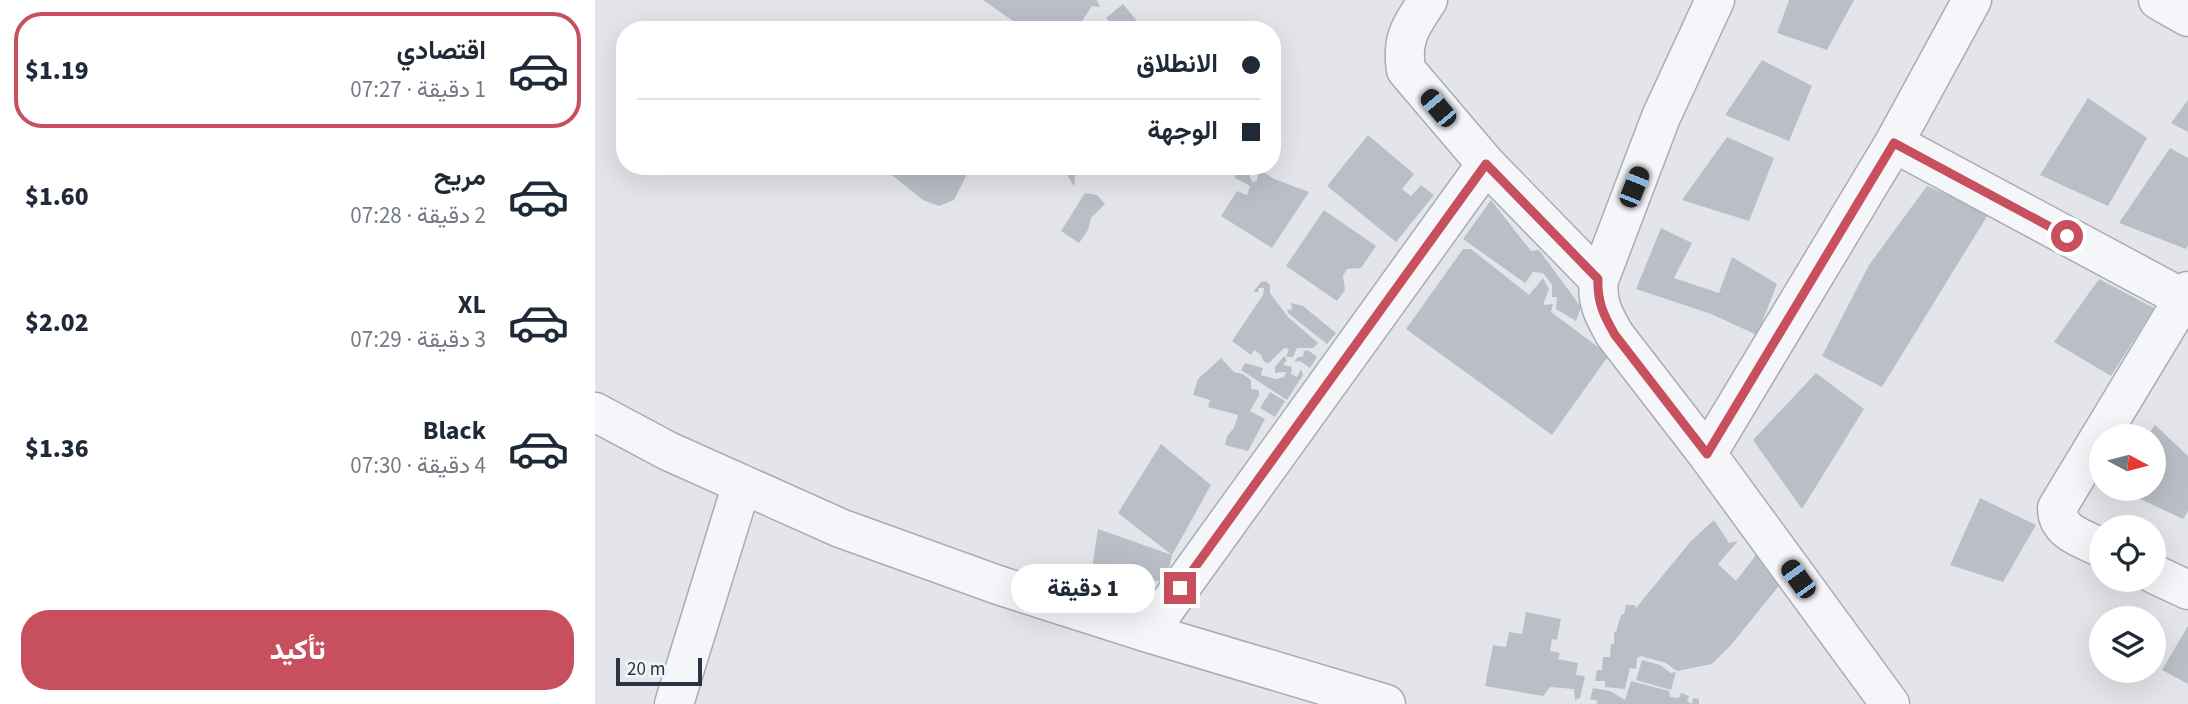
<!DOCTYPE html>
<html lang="ar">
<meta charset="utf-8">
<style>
body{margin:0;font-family:"Source Sans 3",Vazirmatn,sans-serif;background:#f6f6f7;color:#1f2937;direction:rtl;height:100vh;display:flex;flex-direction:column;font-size:26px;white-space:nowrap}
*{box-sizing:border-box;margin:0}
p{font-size:23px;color:#747a83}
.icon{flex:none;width:38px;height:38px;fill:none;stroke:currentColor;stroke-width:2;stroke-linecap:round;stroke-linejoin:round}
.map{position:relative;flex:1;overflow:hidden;direction:ltr}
.sheet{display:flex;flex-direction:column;background:#fff;width:595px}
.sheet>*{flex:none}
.hud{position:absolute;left:21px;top:21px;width:665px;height:154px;border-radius:28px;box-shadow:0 7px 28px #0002;direction:rtl;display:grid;align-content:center;height:154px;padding:0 21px;background:#fff}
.needle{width:46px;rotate:97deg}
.buttons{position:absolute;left:1494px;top:424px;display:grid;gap:14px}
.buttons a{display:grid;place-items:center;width:77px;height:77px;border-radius:50%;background:#fff;box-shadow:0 7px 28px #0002;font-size:35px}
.scale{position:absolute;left:21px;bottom:18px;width:86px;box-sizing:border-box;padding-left:7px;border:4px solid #2b3342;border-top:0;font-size:19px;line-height:24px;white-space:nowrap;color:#2b3342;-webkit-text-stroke:5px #f2f4f8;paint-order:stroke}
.end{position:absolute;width:32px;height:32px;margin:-16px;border:9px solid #c84f5e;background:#fff;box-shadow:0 0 0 4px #fff}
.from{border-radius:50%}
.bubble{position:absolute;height:49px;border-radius:24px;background:#fff;box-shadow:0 7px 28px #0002;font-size:23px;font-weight:800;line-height:49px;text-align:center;direction:rtl}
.car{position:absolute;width:21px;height:42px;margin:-21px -10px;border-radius:9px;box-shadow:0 0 5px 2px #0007;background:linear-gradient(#222 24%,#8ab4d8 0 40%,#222 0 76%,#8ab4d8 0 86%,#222 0)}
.hud b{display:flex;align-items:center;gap:24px;height:66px;font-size:26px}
.hud b+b{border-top:2px solid #e0e1e3}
.hud i{width:18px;height:18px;background:#1f2937}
ul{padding:12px 0 0;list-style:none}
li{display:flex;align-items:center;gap:21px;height:116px;margin:0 14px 10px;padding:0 7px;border:4px solid transparent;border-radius:28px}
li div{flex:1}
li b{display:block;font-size:26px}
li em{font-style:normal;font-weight:800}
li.selected{border-color:#c84f5e}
li>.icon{width:63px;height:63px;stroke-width:1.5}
.action{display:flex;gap:14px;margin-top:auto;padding:14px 21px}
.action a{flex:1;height:80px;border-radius:28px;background:#c84f5e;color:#fff;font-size:28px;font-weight:800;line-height:80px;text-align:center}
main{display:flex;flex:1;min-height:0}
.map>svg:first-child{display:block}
.building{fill:#babfc7}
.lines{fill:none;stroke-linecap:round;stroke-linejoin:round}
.minor-casing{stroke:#a8acb4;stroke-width:41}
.minor{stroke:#f5f6f9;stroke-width:38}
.route{stroke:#c84f5e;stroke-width:9}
</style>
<main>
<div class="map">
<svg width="1593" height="704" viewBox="0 0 1593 704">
<rect width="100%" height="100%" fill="#e3e5ea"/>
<!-- building -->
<path class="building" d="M388,0H502L505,7L497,6L481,30H431Z
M1194,0H1259L1232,50L1182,33Z
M528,4L542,21L532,30H521L511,18Z
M1167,60L1217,86L1194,141L1130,115Z
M1493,98L1552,138L1513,206L1445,175Z
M1593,100V132L1576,123Z
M773,135L819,174L807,189L816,196L826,185L839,195L801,242L732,186Z
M1132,137L1179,158L1154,221L1087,200Z
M1575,148L1593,158V245L1591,249L1524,223Z
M296,166H376L359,200L344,206L328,200L292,171Z
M476,166H491V170L480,173L479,187L471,172Z
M647,166L650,173L654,174L657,182L662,181L663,169L679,179L714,192L677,248L626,216L642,191L652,195L655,186L640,178L641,171L644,172Z
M1332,186L1394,213L1287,387L1227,356L1274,265Z
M490,193L502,195L510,204L496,218L493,230L484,243L466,231Z
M896,200L936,251L944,250L986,307L981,321L961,309L962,297H957V285L948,273L938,272L930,283L868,239Z
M729,210L781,246L766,268L752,269L748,276L750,290L742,301L691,266Z
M1066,228L1097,243L1079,278L1124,293L1137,257L1182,284L1162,335L1116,314L1041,289Z
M868,249H876L934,295L948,278L954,289L948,305L958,304L956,312L1014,355L957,435L811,329Z
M1504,279L1559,308L1516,376L1459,342Z
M671,281L675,285V293L693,317L723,343L718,348H702L698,357H691L694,349L689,348L674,363L669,362L666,355L659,350L656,355L637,341L668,295L669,288H664L663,292H658L666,282Z
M696,303L708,306L741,333L732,344L693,313L692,309L697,310Z
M713,350L722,357L715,368L705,361L699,362L703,357H708L709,351Z
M689,356L692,360L688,365L697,367L696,374L702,377L706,369L708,375L692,400L646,370L650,363L668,368L666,375L681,379L689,377L691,372L680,373V367Z
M626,358L639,372L648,374L656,380V389L664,390V395L655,411L670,419L653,451L630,445L632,436L639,428L643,415L613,407L615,400L598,395L603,379Z
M1221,373L1269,409L1207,509L1158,440Z
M675,392L690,401L680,417L665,408Z
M1560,425L1593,456V511L1588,519L1522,488H1559V436H1552Z
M566,444L616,485L577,555L571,583L497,568L503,529L577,555L523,513Z
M1385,498L1441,525L1408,582L1355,565Z
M1119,520L1134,543L1143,541L1123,564L1141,581L1164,551L1187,582L1136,645L1117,664L1082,671L1071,663L1046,656L1042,658L1041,669L1035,668L1030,689L1010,687V681H1000L1002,670H1007L1008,657H1015L1016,644H1019V632H1021L1026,615L1029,614L1031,605H1040L1041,608L1096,541Z
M931,612L966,619L962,640L957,639L955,651L965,653L963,659L983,663L981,675L990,676L985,698L980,700L979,689L955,687L948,696L890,686L898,645L911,647L914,632L927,634Z
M1593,626V684L1567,670Z
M1047,660L1065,665L1076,673L1081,672L1076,690L1041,680Z
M1036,681L1074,691L1075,697L1084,698L1086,693L1094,696L1092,701L1097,704L1098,698L1104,699V704H1001L1003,701L995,699L998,688L1015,691L1030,700Z"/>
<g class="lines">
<!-- minor casing -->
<g class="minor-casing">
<path id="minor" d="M1120,0L1066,117L1004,280C1001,302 1009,316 1020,335L1112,454L1295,704
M1377,0L1299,143L1593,301
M1563,0L1593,17
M891,164L1004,280
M0,412L73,451L245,528L403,585L553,633L791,704
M1112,454L1299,143
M1507,548C1488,539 1462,532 1462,508L1593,291
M1559,574L1593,590
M553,633L891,164L811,70C806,38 816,26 833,0
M79,704L147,484"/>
</g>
<!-- minor -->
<use href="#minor" class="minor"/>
</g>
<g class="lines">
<!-- route -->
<path class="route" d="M585,588L891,164L1003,279C1002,302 1009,316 1020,335L1112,454L1299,143L1472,236"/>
</g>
</svg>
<div class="buttons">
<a><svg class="needle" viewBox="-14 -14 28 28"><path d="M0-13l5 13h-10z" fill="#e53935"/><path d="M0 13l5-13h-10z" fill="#747a83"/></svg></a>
<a><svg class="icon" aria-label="locate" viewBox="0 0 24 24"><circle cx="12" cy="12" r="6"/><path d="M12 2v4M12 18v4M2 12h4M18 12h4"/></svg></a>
<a><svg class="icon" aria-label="layers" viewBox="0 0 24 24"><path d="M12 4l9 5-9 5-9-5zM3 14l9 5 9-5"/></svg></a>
</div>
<div class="scale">20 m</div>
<i class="end from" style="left:1472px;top:236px"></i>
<i class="end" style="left:585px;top:588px"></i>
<div class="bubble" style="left:416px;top:564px;width:144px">1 دقيقة</div>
<i class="car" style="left:843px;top:108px;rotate:320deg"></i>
<i class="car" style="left:1039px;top:187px;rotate:22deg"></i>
<i class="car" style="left:1203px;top:579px;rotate:324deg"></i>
<div class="hud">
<b><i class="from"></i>الانطلاق</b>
<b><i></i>الوجهة</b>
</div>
</div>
<section class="sheet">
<ul>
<li class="selected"><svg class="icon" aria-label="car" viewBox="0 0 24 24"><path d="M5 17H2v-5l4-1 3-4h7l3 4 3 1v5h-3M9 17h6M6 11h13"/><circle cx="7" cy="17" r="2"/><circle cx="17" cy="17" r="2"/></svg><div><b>اقتصادي</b><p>1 دقيقة · 07:27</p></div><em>$1.19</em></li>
<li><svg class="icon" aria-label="car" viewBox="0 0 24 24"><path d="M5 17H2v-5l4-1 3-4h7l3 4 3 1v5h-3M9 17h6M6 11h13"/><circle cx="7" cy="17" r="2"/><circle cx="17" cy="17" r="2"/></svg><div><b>مريح</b><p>2 دقيقة · 07:28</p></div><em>$1.60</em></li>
<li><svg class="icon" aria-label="car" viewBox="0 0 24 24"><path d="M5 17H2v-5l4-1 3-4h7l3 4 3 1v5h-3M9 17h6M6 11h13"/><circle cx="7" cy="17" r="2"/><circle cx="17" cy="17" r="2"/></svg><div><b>XL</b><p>3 دقيقة · 07:29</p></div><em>$2.02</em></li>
<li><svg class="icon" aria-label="car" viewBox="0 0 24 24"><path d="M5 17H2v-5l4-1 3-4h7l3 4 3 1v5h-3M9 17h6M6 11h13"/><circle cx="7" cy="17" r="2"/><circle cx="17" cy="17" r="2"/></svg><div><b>Black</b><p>4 دقيقة · 07:30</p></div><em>$1.36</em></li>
</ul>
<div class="action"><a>تأكيد</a></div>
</section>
</main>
